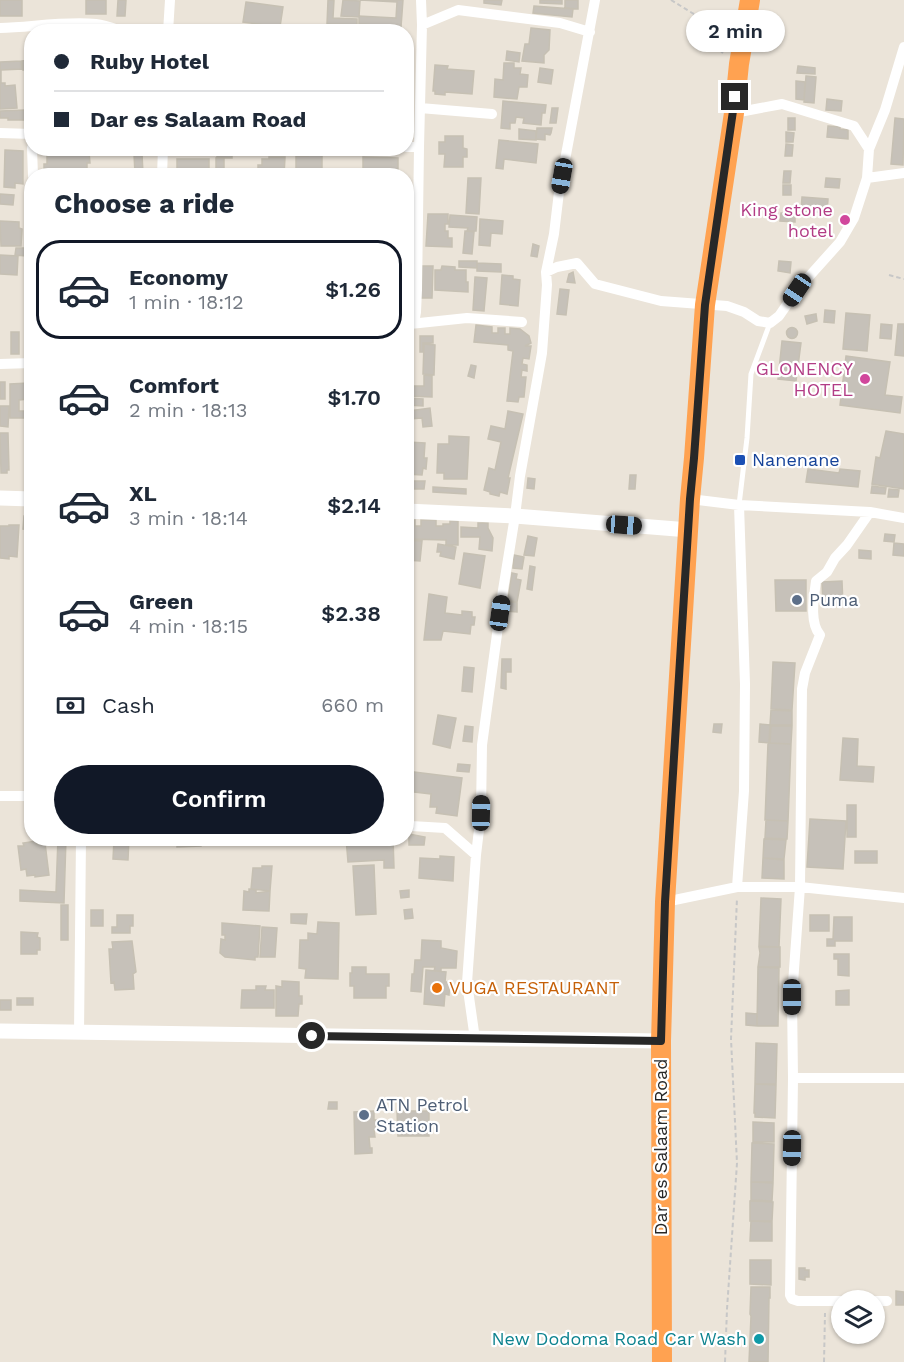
<!DOCTYPE html>
<meta charset="utf-8">
<style>
body{margin:0;font-family:"Work Sans",sans-serif;background:#f6f6f7;color:#1f2937;height:100vh;display:flex;flex-direction:column;font-size:22px;white-space:nowrap}
*{box-sizing:border-box;margin:0}
p{font-size:20px;color:#747a83}
.icon{flex:none;width:33px;height:33px;fill:none;stroke:currentColor;stroke-width:2;stroke-linecap:round;stroke-linejoin:round}
.map{position:relative;flex:1;overflow:hidden}
.panel{position:absolute;left:24px;top:168px;width:390px;height:678px;display:flex;flex-direction:column;background:#fff;border-radius:24px;box-shadow:0 2px 4px #0004}
.panel>*{flex:none}
.banner{position:absolute;left:24px;top:24px;width:390px;height:132px;border-radius:24px;box-shadow:0 2px 4px #0004;display:grid;align-content:center;height:132px;padding:0 30px;background:#fff}
.fabs{position:absolute;left:831px;top:1290px;display:grid;gap:12px}
.fabs a{display:grid;place-items:center;width:54px;height:54px;border-radius:50%;background:#fff;box-shadow:0 2px 4px #0004;font-size:30px}
.end{position:absolute;width:27px;height:27px;margin:-14px;border:8px solid #282828;background:#fff;box-shadow:0 0 0 3px #fff}
.from{border-radius:50%}
.bubble{position:absolute;height:42px;border-radius:21px;background:#fff;box-shadow:0 2px 4px #0004;font-size:20px;font-weight:600;line-height:42px;text-align:center}
.car{position:absolute;width:18px;height:36px;margin:-18px -9px;border-radius:8px;box-shadow:0 0 4px 2px #0007;background:linear-gradient(#222 24%,#8ab4d8 0 40%,#222 0 76%,#8ab4d8 0 86%,#222 0)}
.banner b{display:flex;align-items:center;gap:21px;height:57px;font-size:22px}
.banner b+b{border-top:2px solid #e0e1e3}
.banner i{width:15px;height:15px;background:#1f2937}
ul{padding:0;list-style:none}
li{display:flex;align-items:center;gap:18px;height:99px;margin:0 12px 9px;padding:0 18px;border:3px solid transparent;border-radius:24px}
li div{flex:1}
li b{display:block;font-size:22px}
li em{font-style:normal;font-weight:600}
li.selected{border-color:#111827}
li>.icon{width:54px;height:54px;stroke-width:1.5}
h2{padding:0 30px;font-size:27px;line-height:72px}
.pay{display:flex;align-items:center;gap:15px;height:66px;padding:0 30px;font-size:22px}
.pay p{margin-inline-start:auto}
.primary-button{display:flex;gap:12px;margin-top:auto;padding:12px 30px}
.primary-button a{flex:1;height:69px;border-radius:36px;background:#111827;color:#fff;font-size:24px;font-weight:600;line-height:69px;text-align:center}
.map>svg:first-child{display:block}
.building{fill:#c6c1b9;stroke:#c6c0b3;stroke-width:1.5}
.lines{fill:none;stroke-linecap:round;stroke-linejoin:round}
.path{stroke:#c7c7c7;stroke-width:2;stroke-dasharray:4.5 3;stroke-linecap:butt}
.lane{stroke:#fff;stroke-width:5}
.street{stroke:#fff;stroke-width:10}
.secondary{stroke:#fff;stroke-width:15}
.highway{stroke:#ffa251;stroke-width:20}
.route{stroke:#282828;stroke-width:8}
.hotel-dot{fill:#d1479c;stroke:#fff;stroke-width:2}
.transit-dot{fill:#1a4fb4;stroke:#fff;stroke-width:2}
.service-dot{fill:#5c6f8a;stroke:#fff;stroke-width:2}
.food-dot{fill:#e8710a;stroke:#fff;stroke-width:2}
.culture-dot{fill:#0f9aa8;stroke:#fff;stroke-width:2}
.labels{text-anchor:middle;stroke-width:4.5;stroke-linejoin:round;paint-order:stroke}
.hotel-label{font-size:18px;fill:#b23c85;stroke:#fff;text-anchor:end}
.transit-label{font-size:18px;fill:#164399;stroke:#fff;text-anchor:start}
.service-label{font-size:18px;fill:#4e5e75;stroke:#fff;text-anchor:start}
.food-label{font-size:18px;fill:#c56008;stroke:#fff;text-anchor:start}
.street-label{font-size:18px;fill:#282828;stroke:#fff}
.culture-label{font-size:18px;fill:#0d838f;stroke:#fff;text-anchor:end}
</style>
<div class="map">
<svg width="904" height="1362" viewBox="0 0 904 1362">
<rect width="100%" height="100%" fill="#ebe4d9"/>
<!-- building -->
<path class="building" d="M0,0H22V16H0Z
M86,0H106V14H86Z
M118,0H126L125,16H117Z
M328,0H334L333,18L357,19V25L327,24Z
M343,0L360,1L359,17L341,16Z
M360,0H403L401,27L359,24V16L396,18L397,2Z
M484,0H502L501,5L484,3Z
M540,0H562V4L540,3Z
M565,0H578V9L565,8Z
M246,2L283,7L280,27L243,22Z
M534,6L573,9L572,17L533,13Z
M328,24L358,26L357,32L327,30Z
M531,28L550,30L549,50L544,55V63L522,61L525,44H529Z
M507,51L520,53L519,62L506,60Z
M30,60V70H23L22,61Z
M21,61L22,69L1,70V82H0V62Z
M504,63H514V68H521L520,74L528,75L527,87H519L517,99L494,97L495,79L503,80Z
M435,65L448,66L447,69L474,71L472,94L445,92V95L435,94V91H433Z
M798,66L815,68V74L797,73Z
M540,68L553,70L551,84L538,82Z
M806,76L816,77L814,103L804,102Z
M796,81L805,82L804,100L796,99Z
M0,83H5V86L15,85L17,108L0,109Z
M827,99L842,101L841,111L826,110Z
M503,101L546,105L545,113H542L541,125L523,123L524,118L516,117L515,123H510V129L501,128Z
M552,108H558L556,123H550Z
M25,110V120H8V118H0V111Z
M788,118H795V130H788Z
M895,118L904,119L903,165L891,164Z
M828,126L840,127V129L848,130V139L827,137Z
M537,128H552L551,133L550,135L545,134V140L536,139Z
M519,129L536,131V140L519,139Z
M786,132L794,133L793,142H786Z
M445,136H463V148L467,149V157H463V167H444L445,154H439V142H445Z
M499,140L538,144L536,163L504,159L503,169L496,168Z
M786,144L793,145L792,156H785Z
M217,149L232,150V158L217,157Z
M5,150L23,151V184L15,183V188L4,187Z
M89,152L90,163H87V172L44,173V164H47V153Z
M134,154H142L143,173L135,174Z
M308,154H322V174L296,175V156H308Z
M269,157H285L284,176H258V165H262V159H269Z
M363,157L398,158V176H363Z
M216,158H224V176H216Z
M177,159H209V176H177Z
M784,171H791L790,183H783Z
M468,178H481L479,214L466,213Z
M826,178L840,179L839,188L825,187Z
M783,185H791V195H783Z
M0,194L14,195L13,205L0,204Z
M802,197L828,199L827,213L801,211Z
M781,213L795,214V222L780,221Z
M428,214H448V224H445V231H448V238H452V247L426,246Z
M450,215L477,217L476,231H467L468,228L449,227Z
M480,219L503,221L502,234L491,233L490,246L479,245Z
M0,221L19,222V228L22,229L21,246H1Z
M465,231L474,232L472,254L463,253Z
M533,244L539,246L537,257L531,256Z
M16,248H26V256L15,255Z
M0,255L18,256L17,275L0,274Z
M459,261H477V268L459,267Z
M779,261L791,262L790,273L778,271Z
M477,263L501,264V272L477,271Z
M422,266H433L432,298H421Z
M442,266L455,267V270H466V282H468V292L435,290V270H441Z
M573,272L575,283L567,282L569,274Z
M502,275L513,276V279L520,280L518,306L500,304Z
M475,277L487,278L484,311L473,310Z
M560,289L569,290L566,315L557,314Z
M825,310L835,311L834,323L824,322Z
M846,313L870,315L867,351L843,349Z
M816,314L817,321L807,324L805,316Z
M881,324L892,325L891,339L880,338Z
M898,324H904V356L895,355Z
M476,325L492,327V333H498V328H505V334H510V328L520,329L529,336L531,343L525,346H531L529,359L523,358L522,364L527,365V371L522,370L521,377H526L524,397H519L518,402L507,401L513,351L508,350V345L474,342Z
M786.5 333a5.5 5.5 0 1 1 11 0a5.5 5.5 0 1 1-11 0Z
M11,332H19V354H11Z
M420,336H433V343H423V352H420Z
M406,339L412,340L411,372H406Z
M782,341L801,343L796,381L778,379Z
M424,344L435,345L434,375L423,374Z
M846,356L890,362L885,395L902,397L900,413L840,405Z
M471,365L476,366L474,378L468,376Z
M424,375L432,376V397L406,396V386H424Z
M0,382H5V399H0Z
M28,383V399L19,400V411H30V418H10V384Z
M406,398L423,399V406L406,405Z
M0,406H9L8,427L0,426Z
M430,408L432,426L423,427L422,418L410,419L409,411Z
M508,411L523,414L508,478H510L507,494L500,492L499,496L490,494V492L484,490L489,468L495,470L501,442L488,439L491,426L505,429Z
M886,431L904,434V489L872,484L876,457L880,458Z
M0,433H8L9,470H7V473H1Z
M449,436L469,437L467,479H444V473H437L438,444H449Z
M407,442L425,443L424,458H427L426,469L423,468L422,475L406,474Z
M808,469L839,473L840,469L860,471L858,487L806,482Z
M630,475H636L635,489H629Z
M528,478L535,479L534,489L527,488Z
M408,481H425L424,489H407Z
M872,486L886,488L885,494L871,493Z
M433,487L466,489V494L433,492Z
M889,489L899,490L898,497H888Z
M24,516L31,517V530L23,529Z
M408,520H415V526H421V520H436V526H443V524H450V521H458V545H446V540L407,539Z
M478,523H488V528L493,538L492,551L479,549L480,537H461V527L478,528Z
M9,525H19L17,557L9,556V559L0,558V526H9Z
M885,534L895,535L894,542L884,541Z
M528,536L537,538L534,556L524,555Z
M406,540L422,541L420,561L406,560Z
M894,543L904,544V556L893,555Z
M438,544L456,547L454,559L440,556L441,552H437Z
M859,550L871,551V559L859,558Z
M464,553L485,556L480,588L459,584Z
M514,555L524,557L522,569L513,568Z
M530,566L535,567L532,590L527,589Z
M512,573L517,574L516,579L521,580L517,602L508,600Z
M775,580H806V611H776Z
M842,581L843,605L823,606L822,582Z
M429,594L447,597L445,613L462,615V611L472,612V617H475L474,625H471L470,634L443,631L441,640H424Z
M506,602H517V612L505,611Z
M502,659H511V672H506V689L501,688Z
M773,662L795,663L792,710L771,709Z
M464,667L474,668L472,692L462,691Z
M771,710L792,711V725H770Z
M438,715L456,718L450,748L433,744Z
M714,724H722L721,733L713,732Z
M760,724L770,725L769,743L759,742Z
M465,726L473,727L472,742L463,741Z
M771,726H792L791,744L770,743Z
M843,738L858,739L857,766L874,767L873,782L840,780Z
M768,743L791,744L788,821L765,820Z
M458,764L470,765L469,772L457,771Z
M406,771L462,778L457,816L436,813L437,807H430L431,794L406,791Z
M847,805H856V837H847Z
M810,819L846,821L843,869L807,867Z
M766,820L788,821L787,839L765,838Z
M409,834L425,837L424,845H409Z
M58,838H66L64,903L20,901V890L56,892Z
M100,838H129L128,860L113,859L114,840Z
M168,838H202L201,846L177,847V841H168Z
M346,838H393L394,868H384V860L348,862Z
M764,839L786,840L784,859L763,858Z
M36,841L37,844L45,843L49,875L35,877V875L27,876L26,869L21,870L18,846H24L23,843Z
M855,851H877V863H855Z
M440,856L454,857L453,881L419,878L420,858L440,859Z
M763,858L784,860V879L762,878Z
M374,865L376,914L356,915L353,866Z
M262,866H272L270,891L251,889L253,868H262Z
M249,889L256,890V893L270,891L269,911L243,910L244,891L249,892Z
M409,890V897L401,898L400,891Z
M761,898L781,899L779,947L759,946Z
M61,905H68V940H61Z
M412,909L413,918L405,919L404,910Z
M91,910H103V926H91Z
M291,914H307L306,924L291,923Z
M117,915H133V926H130V933H112V927H117Z
M810,915H829V931H810Z
M834,917H852V941H835V946H827V939H833Z
M318,922L339,923L338,979L305,978L306,969L299,968L300,940H308V933L317,934Z
M222,923L260,926L258,957H255V960L225,957L220,953L221,939L225,940V935H222Z
M262,927L277,928L275,957H260Z
M21,932L38,933L37,937L40,938V950H37V954H21Z
M422,940L441,941V948L457,951L456,968H441V971H434L435,967H423L421,992L411,991L412,974H414L415,960H421Z
M132,941L136,972L133,974L134,989L115,990L114,982L111,983L109,949H113L112,942Z
M759,947H780V967H758L760,953Z
M834,954H849V976L838,975V959H834Z
M352,967H366V974H389V986H386V998H354V986H350V973H352Z
M758,967L779,968L778,1026H757Z
M426,970L446,972L445,982H450L449,995L445,994L444,1006L424,1004Z
M282,981L299,982V996H302V1004H299L298,1016H276V986L282,987Z
M256,986H266L265,990H274V1008H241L242,990H256Z
M849,990V1005H836V991Z
M17,998H33V1005H17Z
M0,1000H11V1010H0Z
M746,1013L757,1014V1026L746,1025Z
M756,1043L777,1044L776,1084H755Z
M755,1084L776,1085L775,1118L755,1117V1113H754Z
M329,1102H337V1109H328Z
M374,1111V1120H378V1130H374L375,1137H369L370,1148H372V1153L355,1154L354,1112Z
M397,1111H429V1136H398Z
M753,1122L774,1123V1142H753Z
M752,1143L774,1144L773,1182H751Z
M751,1182L773,1183L772,1201L751,1200Z
M750,1201L773,1202L772,1221H750Z
M751,1221L772,1222V1241H750Z
M750,1260H771V1285L750,1284Z
M799,1268H805V1270H809V1277H805V1280L799,1279Z
M751,1287H770V1298H769L768,1362H749L751,1316L750,1314Z
M896,1291L904,1292V1305H896Z"/>
<g class="lines">
<!-- path -->
<path class="path" d="M671,0L702,19C709,39 705,39 723,53
M889,275L904,279
M725,1362L727,1309L737,1163L731,1039L737,898
M824,1362L825,1313"/>
<!-- lane -->
<path class="lane" d="M739,505L747,438L751,374L770,323"/>
<!-- street -->
<path class="street" d="M422,25L458,10L560,23L590,32
M0,28C32,27 65,21 96,24C106,25 115,29 124,32
M168,32L170,0
M420,108L492,114
M0,133L32,134
M406,147H419
M32,148L33,176
M869,149L885,110L904,47
M162,176L163,148
M867,178L904,173
M546,272L554,234L559,192L595,0
M406,318H409L410,324L467,318L522,322
M414,323L416,312L417,290L419,147L422,25L421,0
M0,364L32,363
M690,499L739,505L870,512L904,518
M0,796H32
M406,824L411,826L445,828L476,855
M737,887L744,791L745,684L739,505
M665,902L737,887H800L904,898
M79,1033L81,838
M475,1039L467,983L476,855L481,813L482,745L503,590L515,516L520,476L542,353L547,285L546,272L557,267L577,263L595,284L661,301L727,306L744,312L758,321L770,323L779,316L797,290L840,242L854,218L867,178L869,149L854,126L782,104L734,113
M793,1078H904
M842,1301H798L792,1299L790,1295L793,1078L792,997L800,887L802,689L805,673L820,635C809,622 814,597 816,581L827,572L835,558L847,545L870,512
M874,1301H887"/>
<!-- secondary -->
<path class="secondary" d="M0,498L32,499
M406,511L515,516L689,530
M0,1031L661,1041"/>
<!-- highway -->
<path class="highway" d="M662,1362L661,1041L665,902L690,499L694,458L705,305L734,113L739,64L750,0"/>
</g>
<g class="lines">
<!-- route -->
<path class="route" d="M312,1036L661,1041L665,902L690,499L694,458L705,305L735,97"/>
</g>
<!-- markers -->
<g class="hotel-dot">
<circle cx="845" cy="220" r="6"/>
<circle cx="865" cy="379" r="6"/>
</g>
<rect class="transit-dot" x="734" y="454" width="12" height="12" rx="3"/>
<g class="service-dot">
<circle cx="797" cy="600" r="6"/>
<circle cx="364" cy="1115" r="6"/>
</g>
<circle class="food-dot" cx="437" cy="988" r="6"/>
<circle class="culture-dot" cx="759" cy="1339" r="6"/>
<g class="labels">
<!-- hotel labels -->
<g class="hotel-label">
<text x="833" y="216">King stone<tspan x="833" dy="21">hotel</tspan></text>
<text x="853" y="375">GLONENCY<tspan x="853" dy="21">HOTEL</tspan></text>
</g>
<!-- transit labels -->
<g class="transit-label">
<text x="752" y="466">Nanenane</text>
</g>
<!-- service labels -->
<g class="service-label">
<text x="809" y="606">Puma</text>
<text x="376" y="1111">ATN Petrol<tspan x="376" dy="21">Station</tspan></text>
</g>
<!-- food labels -->
<g class="food-label">
<text x="449" y="994">VUGA RESTAURANT</text>
</g>
<!-- street labels -->
<g class="street-label">
<text transform="translate(661 1147) rotate(-90)" y="6">Dar es Salaam Road</text>
</g>
<!-- culture labels -->
<g class="culture-label">
<text x="747" y="1345">New Dodoma Road Car Wash</text>
</g>
</g>
</svg>
<div class="fabs">
<a><svg class="icon" aria-label="layers" viewBox="0 0 24 24"><path d="M12 4l9 5-9 5-9-5zM3 14l9 5 9-5"/></svg></a>
</div>
<i class="end from" style="left:312px;top:1036px"></i>
<i class="end" style="left:735px;top:97px"></i>
<div class="bubble" style="left:686px;top:10px;width:99px">2 min</div>
<i class="car" style="left:562px;top:176px;rotate:190deg"></i>
<i class="car" style="left:797px;top:290px;rotate:214deg"></i>
<i class="car" style="left:624px;top:525px;rotate:94deg"></i>
<i class="car" style="left:500px;top:613px;rotate:8deg"></i>
<i class="car" style="left:481px;top:813px;rotate:1deg"></i>
<i class="car" style="left:792px;top:997px;rotate:180deg"></i>
<i class="car" style="left:792px;top:1148px;rotate:181deg"></i>
<div class="banner">
<b><i class="from"></i>Ruby Hotel</b>
<b><i></i>Dar es Salaam Road</b>
</div>
<section class="panel">
<h2>Choose a ride</h2>
<ul>
<li class="selected"><svg class="icon" aria-label="car" viewBox="0 0 24 24"><path d="M5 17H2v-5l4-1 3-4h7l3 4 3 1v5h-3M9 17h6M6 11h13"/><circle cx="7" cy="17" r="2"/><circle cx="17" cy="17" r="2"/></svg><div><b>Economy</b><p>1 min · 18:12</p></div><em>$1.26</em></li>
<li><svg class="icon" aria-label="car" viewBox="0 0 24 24"><path d="M5 17H2v-5l4-1 3-4h7l3 4 3 1v5h-3M9 17h6M6 11h13"/><circle cx="7" cy="17" r="2"/><circle cx="17" cy="17" r="2"/></svg><div><b>Comfort</b><p>2 min · 18:13</p></div><em>$1.70</em></li>
<li><svg class="icon" aria-label="car" viewBox="0 0 24 24"><path d="M5 17H2v-5l4-1 3-4h7l3 4 3 1v5h-3M9 17h6M6 11h13"/><circle cx="7" cy="17" r="2"/><circle cx="17" cy="17" r="2"/></svg><div><b>XL</b><p>3 min · 18:14</p></div><em>$2.14</em></li>
<li><svg class="icon" aria-label="car" viewBox="0 0 24 24"><path d="M5 17H2v-5l4-1 3-4h7l3 4 3 1v5h-3M9 17h6M6 11h13"/><circle cx="7" cy="17" r="2"/><circle cx="17" cy="17" r="2"/></svg><div><b>Green</b><p>4 min · 18:15</p></div><em>$2.38</em></li>
</ul>
<div class="pay"><svg class="icon" aria-label="cash" viewBox="0 0 24 24"><path d="M3 7h18v10H3z"/><circle cx="12" cy="12" r="2"/></svg>Cash<p>660 m</p></div>
<div class="primary-button"><a>Confirm</a></div>
</section>
</div>
